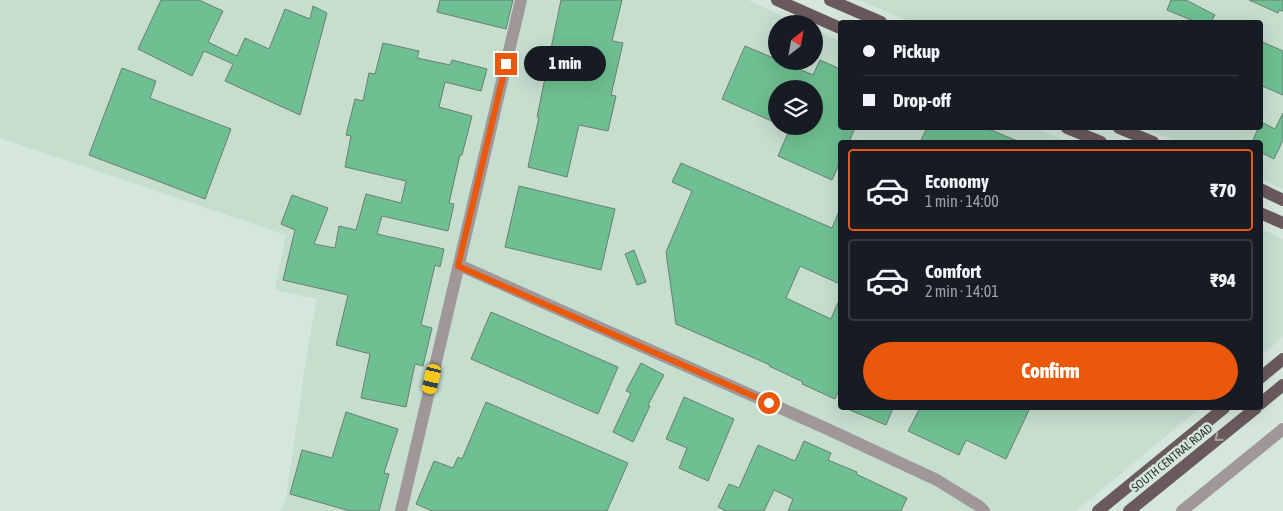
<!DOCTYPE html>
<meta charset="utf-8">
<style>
body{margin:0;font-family:"Asap Condensed",sans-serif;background:#20242c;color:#f1f3f6;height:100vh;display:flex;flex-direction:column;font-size:19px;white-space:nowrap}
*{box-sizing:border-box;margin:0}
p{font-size:16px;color:#9ea1a6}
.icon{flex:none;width:28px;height:28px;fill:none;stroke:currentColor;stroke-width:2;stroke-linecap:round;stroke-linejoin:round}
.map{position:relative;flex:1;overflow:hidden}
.sheet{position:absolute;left:838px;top:140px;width:425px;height:270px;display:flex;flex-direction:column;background:#171b24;border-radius:5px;box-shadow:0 5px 20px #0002}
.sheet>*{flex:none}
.hud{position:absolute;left:838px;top:20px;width:425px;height:110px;border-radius:5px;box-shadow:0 5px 20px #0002;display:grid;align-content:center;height:110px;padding:0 25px;background:#171b24}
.needle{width:32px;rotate:31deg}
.controls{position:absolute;left:768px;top:15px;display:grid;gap:10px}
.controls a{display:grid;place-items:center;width:55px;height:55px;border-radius:50%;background:#171b24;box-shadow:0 5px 20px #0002;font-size:25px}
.end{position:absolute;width:22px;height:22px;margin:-11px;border:6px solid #ea580c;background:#fff;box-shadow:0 0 0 2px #fff}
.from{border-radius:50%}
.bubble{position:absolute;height:35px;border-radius:18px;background:#171b24;box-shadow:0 5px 20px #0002;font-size:16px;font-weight:800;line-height:35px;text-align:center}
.car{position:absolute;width:15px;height:30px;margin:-15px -8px;border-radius:6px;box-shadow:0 0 4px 1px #0007;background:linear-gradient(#f5c518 24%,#345 0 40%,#f5c518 0 76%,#345 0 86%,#f5c518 0)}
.hud b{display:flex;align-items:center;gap:18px;height:48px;font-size:19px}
.hud b+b{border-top:1px solid #363941}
.hud i{width:12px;height:12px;background:#f1f3f6}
ul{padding:9px 0 0;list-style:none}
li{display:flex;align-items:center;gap:15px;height:82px;margin:0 10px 8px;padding:0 15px;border:2px solid #363941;border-radius:5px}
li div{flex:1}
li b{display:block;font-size:19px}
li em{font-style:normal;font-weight:800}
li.current{border-color:#ea580c}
li>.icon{width:45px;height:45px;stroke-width:1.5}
.button{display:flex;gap:10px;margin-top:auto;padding:10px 25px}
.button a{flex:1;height:58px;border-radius:30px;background:#ea580c;color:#fff;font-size:20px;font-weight:800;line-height:58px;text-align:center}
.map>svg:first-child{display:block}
.built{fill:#c5dece;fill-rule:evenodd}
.building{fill:#6ebf91;stroke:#6d7d72}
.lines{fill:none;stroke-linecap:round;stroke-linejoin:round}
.minor{stroke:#a09799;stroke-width:12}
.major{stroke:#6a5a5e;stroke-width:12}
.oneway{stroke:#a5a8a3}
.route{stroke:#ea580c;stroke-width:6}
.labels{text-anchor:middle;stroke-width:5;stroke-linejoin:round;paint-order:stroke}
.street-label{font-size:12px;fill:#2e3530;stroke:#d5e7db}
</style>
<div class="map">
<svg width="1283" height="511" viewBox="0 0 1283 511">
<rect width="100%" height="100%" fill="#d5e7db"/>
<!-- built -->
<path class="built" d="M0,0H748L801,24H776V61H814V29L840,41V128H1034L1068,142H840V408H1200L1076,511H281L286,498L308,347L317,299L275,290L286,235L0,138ZM776,89H814V126H776Z
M860,0H1283V189L1260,179V142H1178L1145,128H1260V22H910Z
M1260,228L1283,239V336L1260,358Z"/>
<!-- building -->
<path class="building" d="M161,0H199L223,11L208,42L237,56L245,38L269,49L285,9L310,19L313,6L327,13L300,115L225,81L233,64L204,51L192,76L138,49Z
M440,0H513L506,29L437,12Z
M561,0H622L612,41L623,43L611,95L616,96L608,131L579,125L567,177L528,167L539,117H537Z
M1171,0H1186L1215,15L1211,22H1196L1167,10Z
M1249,0H1283V11L1279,10L1278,13Z
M1260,41L1283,51V95L1260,85Z
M383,43L419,51L417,58L450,65L452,60L487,69L481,91L445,82L439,107L472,116L462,155H460L449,203L454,204L448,231L382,216L377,234L444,249L440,267L435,265L421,325L432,328L423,366L415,364L406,407L361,398L370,354L336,345L348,295L283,280L295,230L281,224L292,195L328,208L314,244L335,248L339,226L356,230L366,194L401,203L406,181L345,167L351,136L346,135L355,99L363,101L369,73L375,74Z
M745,46L776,59V61H781L813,75L820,60L840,69V128H855L849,142H840V162L832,180L778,156L791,126H814V89H776V123L722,99Z
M122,68L156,81L150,98L231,129L205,199L89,155Z
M1283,113V140L1274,159L1260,152V142H1252L1261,122L1275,129Z
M927,128H986L1020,142H920Z
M681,163L832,228L840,209V284L800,266L786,298L831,319L840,298V387L835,399L802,384L803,382L769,366L770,365L676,324L666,252L692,191L672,182Z
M519,186L615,209L601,270L505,247Z
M634,250L646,282L637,285L625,254Z
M491,312L618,367L598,414L471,359Z
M641,363L664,375L648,405L650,406L633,442L613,432L631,393L626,391Z
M684,397L734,419L708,481L679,468L687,448L666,439Z
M486,402L628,463L607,511H432L416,504L434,461L453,468L458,457L462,459Z
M845,408H893L886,425Z
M920,408H1030L1006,459L966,440L959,455L908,431Z
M346,412L398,429L384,473L389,474L379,511H350L290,494L302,450L332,458Z
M804,441L831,453L828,460L857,472L856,474L907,498L901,511H788L793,499L774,490L764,511H726L718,507L729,484L739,488L758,445L795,461Z"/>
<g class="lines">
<!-- minor -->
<path class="minor" d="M459,265L823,427L937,480L979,506L984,511
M401,511L521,0
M1182,511L1283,429"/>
<!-- major -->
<path class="major" d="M777,0L840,28
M830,0L881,22
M1067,128L1101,142
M1119,128L1153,142
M1260,189L1283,200
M1260,213L1283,223
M1260,378L1283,359
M1260,404L1283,385
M1098,511L1224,408
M1129,511L1256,408"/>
</g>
<!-- one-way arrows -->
<defs><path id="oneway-chevron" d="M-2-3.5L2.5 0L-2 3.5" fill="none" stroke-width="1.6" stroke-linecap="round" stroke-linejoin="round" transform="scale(1.25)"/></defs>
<use class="oneway" href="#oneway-chevron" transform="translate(1218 438) rotate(141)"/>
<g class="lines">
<!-- route -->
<path class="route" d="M506,64L458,266L769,403"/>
</g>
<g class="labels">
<!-- street labels -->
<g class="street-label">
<text transform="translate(1172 458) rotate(-39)" y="4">SOUTH CENTRAL ROAD</text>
</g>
</g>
</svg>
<div class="controls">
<a><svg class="needle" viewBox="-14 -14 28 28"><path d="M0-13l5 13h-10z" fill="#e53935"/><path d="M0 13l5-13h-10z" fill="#9ea1a6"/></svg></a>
<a><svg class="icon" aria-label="layers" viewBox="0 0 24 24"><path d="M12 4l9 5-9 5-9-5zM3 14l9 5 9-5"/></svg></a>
</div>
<i class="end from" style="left:769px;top:403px"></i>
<i class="end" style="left:506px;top:64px"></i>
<div class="bubble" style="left:524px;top:46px;width:82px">1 min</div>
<i class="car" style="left:432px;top:379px;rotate:193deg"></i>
<div class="hud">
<b><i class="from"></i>Pickup</b>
<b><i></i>Drop-off</b>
</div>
<section class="sheet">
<ul>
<li class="current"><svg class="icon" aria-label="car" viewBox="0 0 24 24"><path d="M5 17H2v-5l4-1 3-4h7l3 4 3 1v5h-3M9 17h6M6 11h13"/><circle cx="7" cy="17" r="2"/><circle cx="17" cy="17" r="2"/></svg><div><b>Economy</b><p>1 min · 14:00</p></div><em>₹70</em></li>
<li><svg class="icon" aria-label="car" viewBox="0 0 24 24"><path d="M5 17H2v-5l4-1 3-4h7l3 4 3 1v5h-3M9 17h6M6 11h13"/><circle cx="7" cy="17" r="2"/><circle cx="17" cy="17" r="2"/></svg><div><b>Comfort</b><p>2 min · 14:01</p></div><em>₹94</em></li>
</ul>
<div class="button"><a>Confirm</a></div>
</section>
</div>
